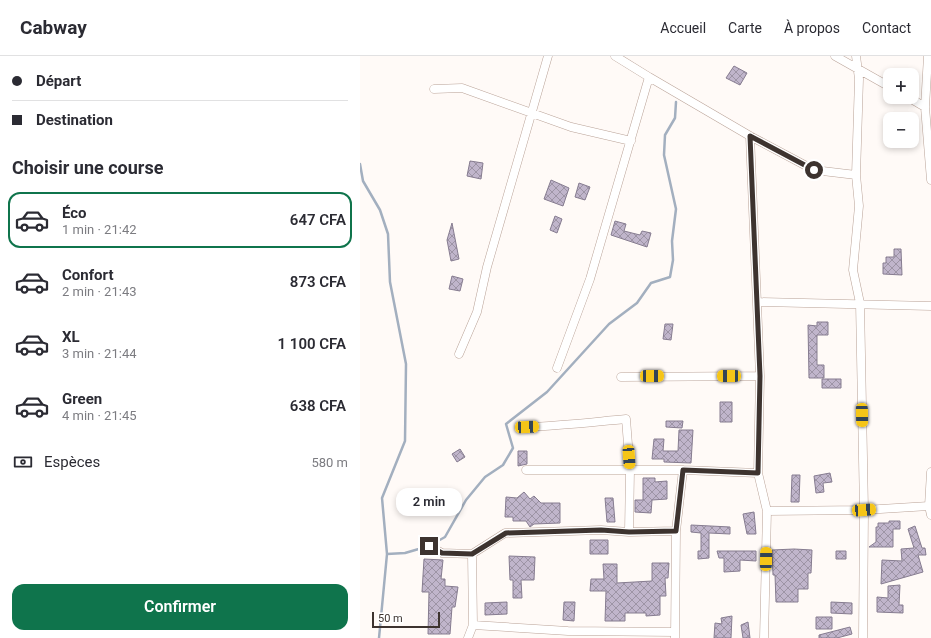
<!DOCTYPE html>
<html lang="fr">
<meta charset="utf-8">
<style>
body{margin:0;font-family:Roboto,sans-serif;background:#f2f2f3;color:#2b2b33;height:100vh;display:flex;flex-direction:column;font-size:15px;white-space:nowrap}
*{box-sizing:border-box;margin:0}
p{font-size:13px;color:#7c7c81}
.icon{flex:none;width:22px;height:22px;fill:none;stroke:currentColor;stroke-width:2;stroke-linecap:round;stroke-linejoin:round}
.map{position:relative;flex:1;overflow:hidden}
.panel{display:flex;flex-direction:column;background:#fff;width:360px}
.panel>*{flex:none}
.guide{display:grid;align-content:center;height:88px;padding:0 12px;background:#fff}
.fabs{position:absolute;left:523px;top:12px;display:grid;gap:8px}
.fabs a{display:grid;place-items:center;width:36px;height:36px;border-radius:8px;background:#fff;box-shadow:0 2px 6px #0003;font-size:20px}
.scale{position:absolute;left:12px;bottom:10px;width:68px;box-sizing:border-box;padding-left:4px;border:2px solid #3d332f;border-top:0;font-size:11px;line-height:14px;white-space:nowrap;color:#3d332f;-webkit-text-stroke:3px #fff;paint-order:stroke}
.end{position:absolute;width:18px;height:18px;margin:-9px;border:5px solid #3d332f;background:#fff;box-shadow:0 0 0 2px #fff}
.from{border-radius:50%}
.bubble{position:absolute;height:28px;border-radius:12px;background:#fff;box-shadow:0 2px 6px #0003;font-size:13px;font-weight:600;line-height:28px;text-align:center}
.car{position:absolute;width:12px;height:24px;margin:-12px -6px;border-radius:5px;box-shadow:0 0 3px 1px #0007;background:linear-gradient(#f5c518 24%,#345 0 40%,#f5c518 0 76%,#345 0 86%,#f5c518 0)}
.guide b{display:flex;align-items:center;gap:14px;height:38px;font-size:15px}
.guide b+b{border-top:1px solid #e1e1e2}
.guide i{width:10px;height:10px;background:#2b2b33}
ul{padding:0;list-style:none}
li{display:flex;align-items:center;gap:12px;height:56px;margin:0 8px 6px;padding:0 4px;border:2px solid transparent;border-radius:12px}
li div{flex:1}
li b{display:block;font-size:15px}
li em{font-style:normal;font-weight:600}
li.current{border-color:#0f744c}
li>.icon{width:36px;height:36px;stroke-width:1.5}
h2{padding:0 12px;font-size:18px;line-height:48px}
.pay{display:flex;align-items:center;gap:10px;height:44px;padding:0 12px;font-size:15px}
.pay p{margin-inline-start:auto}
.cta{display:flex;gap:8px;margin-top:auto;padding:8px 12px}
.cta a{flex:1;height:46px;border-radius:12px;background:#0f744c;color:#fff;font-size:16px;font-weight:600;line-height:46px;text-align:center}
header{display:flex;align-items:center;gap:24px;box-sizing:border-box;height:56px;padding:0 20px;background:#fff;border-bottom:1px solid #e1e1e2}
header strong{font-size:19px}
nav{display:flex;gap:22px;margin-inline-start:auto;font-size:14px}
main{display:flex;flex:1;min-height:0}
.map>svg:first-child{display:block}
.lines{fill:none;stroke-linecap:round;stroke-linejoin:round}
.stream{stroke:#a3afbf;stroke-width:2.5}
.building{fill:url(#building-cross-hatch);stroke:#867c90}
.minor-casing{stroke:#baa398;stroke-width:9}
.minor{stroke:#fff;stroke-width:8}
.route{stroke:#3d332f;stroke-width:5}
</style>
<header>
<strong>Cabway</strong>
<nav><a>Accueil</a><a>Carte</a><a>À propos</a><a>Contact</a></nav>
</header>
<main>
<section class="panel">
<div class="guide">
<b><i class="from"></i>Départ</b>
<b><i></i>Destination</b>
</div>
<h2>Choisir une course</h2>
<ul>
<li class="current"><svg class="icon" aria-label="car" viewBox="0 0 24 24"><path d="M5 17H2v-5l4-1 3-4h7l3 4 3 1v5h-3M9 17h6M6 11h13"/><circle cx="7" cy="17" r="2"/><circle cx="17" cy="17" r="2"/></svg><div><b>Éco</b><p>1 min · 21:42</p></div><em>647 CFA</em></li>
<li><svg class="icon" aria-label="car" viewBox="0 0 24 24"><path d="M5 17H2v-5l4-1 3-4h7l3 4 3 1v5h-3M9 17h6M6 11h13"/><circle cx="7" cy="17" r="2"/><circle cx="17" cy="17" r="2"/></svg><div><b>Confort</b><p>2 min · 21:43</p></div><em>873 CFA</em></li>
<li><svg class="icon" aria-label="car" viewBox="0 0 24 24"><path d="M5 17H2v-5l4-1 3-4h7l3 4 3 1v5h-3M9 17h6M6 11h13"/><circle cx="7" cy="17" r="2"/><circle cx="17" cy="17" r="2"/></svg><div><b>XL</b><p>3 min · 21:44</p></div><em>1 100 CFA</em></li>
<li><svg class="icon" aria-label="car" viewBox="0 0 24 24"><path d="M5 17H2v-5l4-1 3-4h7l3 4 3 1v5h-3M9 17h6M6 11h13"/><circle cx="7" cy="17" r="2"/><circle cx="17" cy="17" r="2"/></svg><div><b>Green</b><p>4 min · 21:45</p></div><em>638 CFA</em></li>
</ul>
<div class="pay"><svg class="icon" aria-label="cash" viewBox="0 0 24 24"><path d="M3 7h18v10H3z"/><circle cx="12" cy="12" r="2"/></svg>Espèces<p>580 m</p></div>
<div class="cta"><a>Confirmer</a></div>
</section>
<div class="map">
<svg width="571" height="582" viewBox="0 0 571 582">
<defs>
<pattern id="building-cross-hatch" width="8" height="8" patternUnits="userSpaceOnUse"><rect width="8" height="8" fill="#c0b5cb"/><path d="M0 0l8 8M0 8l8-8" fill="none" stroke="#9d94a5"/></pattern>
</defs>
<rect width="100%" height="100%" fill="#fffaf7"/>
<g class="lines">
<!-- stream -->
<path class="stream" d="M0,108L3,125L20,154L28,178L30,226L46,308L45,385L22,442L27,498L19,582
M27,498L45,497L69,490L85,481L106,444L125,421L143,409L153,392L146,368L187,336L249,268L277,247L291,227L310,221L313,204L312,185L316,153L304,99L305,79L315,62L316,46"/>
</g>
<!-- building -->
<path class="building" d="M374,10L387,17L380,29L366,22Z
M110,105L123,107L121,123L107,120Z
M191,124L209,132L203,150L184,143Z
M219,127L230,131L225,144L215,141Z
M195,160L202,163L197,177L190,174Z
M255,165L266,168L264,175L280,179L282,175L291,177L287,191L251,179Z
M92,167L99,203L91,205L87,184Z
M534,193H541L542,219L523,218V207H526V201H534Z
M92,220L103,223L100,235L89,233Z
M457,266H468V279H457V309H464V322H449L448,269L457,270Z
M305,268H313L311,284L303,283Z
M462,323H481V332H462Z
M360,346H372V366H360Z
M306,365H323L322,372L306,371Z
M319,374H333L331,407L304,406V403H292L294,383H304L303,395H318Z
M100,393L105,401L97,406L92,398Z
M158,395H167V408L158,410Z
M470,417L472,426L463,427L464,436L456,437L454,420Z
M432,419H440L439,446H431Z
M283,422H295V426L307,425V443L292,444L291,457L275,456V444H283Z
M164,436L170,443L174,440L181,447H200V467L174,468L170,471L166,465H153V461H145L146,441L157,442Z
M245,442H253L255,466H247Z
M394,456L396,478H387L383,458Z
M529,465H540V473H533V491H509L516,486V471H518V467H529Z
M331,469L370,471V478L349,477V502L338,503V495H341V477L331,476Z
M555,470L562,492H565L566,499H558L563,516L521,528L522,504L542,505L541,493L554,492L548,473Z
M230,484H248V498H230Z
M434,493L452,494L451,517H448V533H438V546H416L415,519H413L412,494Z
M357,495H396V505L380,504V515L364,516V502H359Z
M476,495H486V503H476Z
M149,500L175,501L174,524H161L162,542H153V524H150Z
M64,503L83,504L81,523H85V530L98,531L95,551H92L90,578H68L69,536H62Z
M292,507H309L308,522H305L306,540H300V559L286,560V557H265V565H245L246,535H230L231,523H244L243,508H257V527L292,525Z
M540,529L539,549H543V557L517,556V541L528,542V530Z
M147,546V558L125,559V547Z
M204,546H215L214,565L203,564Z
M471,546L492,547V558L471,557Z
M372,560L371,582H354L355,567L362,568L361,562Z
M456,561H472V573H456Z
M388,566L390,582H383L381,569Z
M490,571L492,578L477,582H459V579Z"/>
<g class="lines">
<!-- minor casing -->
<g class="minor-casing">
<path id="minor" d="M475,0L530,31
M496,0L499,23L496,119L499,150L493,214L500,247L504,454L503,582
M568,0L565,51L571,124
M289,21L390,80L454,114L496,119
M74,33L102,32L211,71L271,85
M548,41L565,51
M390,80L400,320L398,417L407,455L404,582
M397,246L571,250
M99,298L117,256L127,211L188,0
M197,312L230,223L289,21L255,0
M261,321L400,320
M167,371C200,370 233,366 266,363L270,414L269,476
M166,414H323L398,417
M571,416L569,450L571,459
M407,455L504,454L569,450
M69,490L82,497L112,498L145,477L241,474L269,476L316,475
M113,569L208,575L315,576
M108,582L113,569L112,498
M315,582L316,475L323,414"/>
</g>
<!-- minor -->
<use href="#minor" class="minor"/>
</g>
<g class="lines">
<!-- route -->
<path class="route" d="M69,490L82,497L112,498L146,477L241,474L269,476L316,475L323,414L398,417L400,320L390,80L454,114"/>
</g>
</svg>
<div class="fabs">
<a>+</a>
<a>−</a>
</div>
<div class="scale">50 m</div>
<i class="end from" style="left:454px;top:114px"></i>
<i class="end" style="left:69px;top:490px"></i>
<div class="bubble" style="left:36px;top:432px;width:66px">2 min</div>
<i class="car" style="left:292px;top:320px;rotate:90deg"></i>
<i class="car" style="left:369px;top:320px;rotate:270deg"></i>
<i class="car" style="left:502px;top:359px;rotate:179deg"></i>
<i class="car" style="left:167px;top:371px;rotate:87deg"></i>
<i class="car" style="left:269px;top:401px;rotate:176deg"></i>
<i class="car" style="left:504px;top:454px;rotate:86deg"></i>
<i class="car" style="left:406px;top:503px;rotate:1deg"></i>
</div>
</main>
